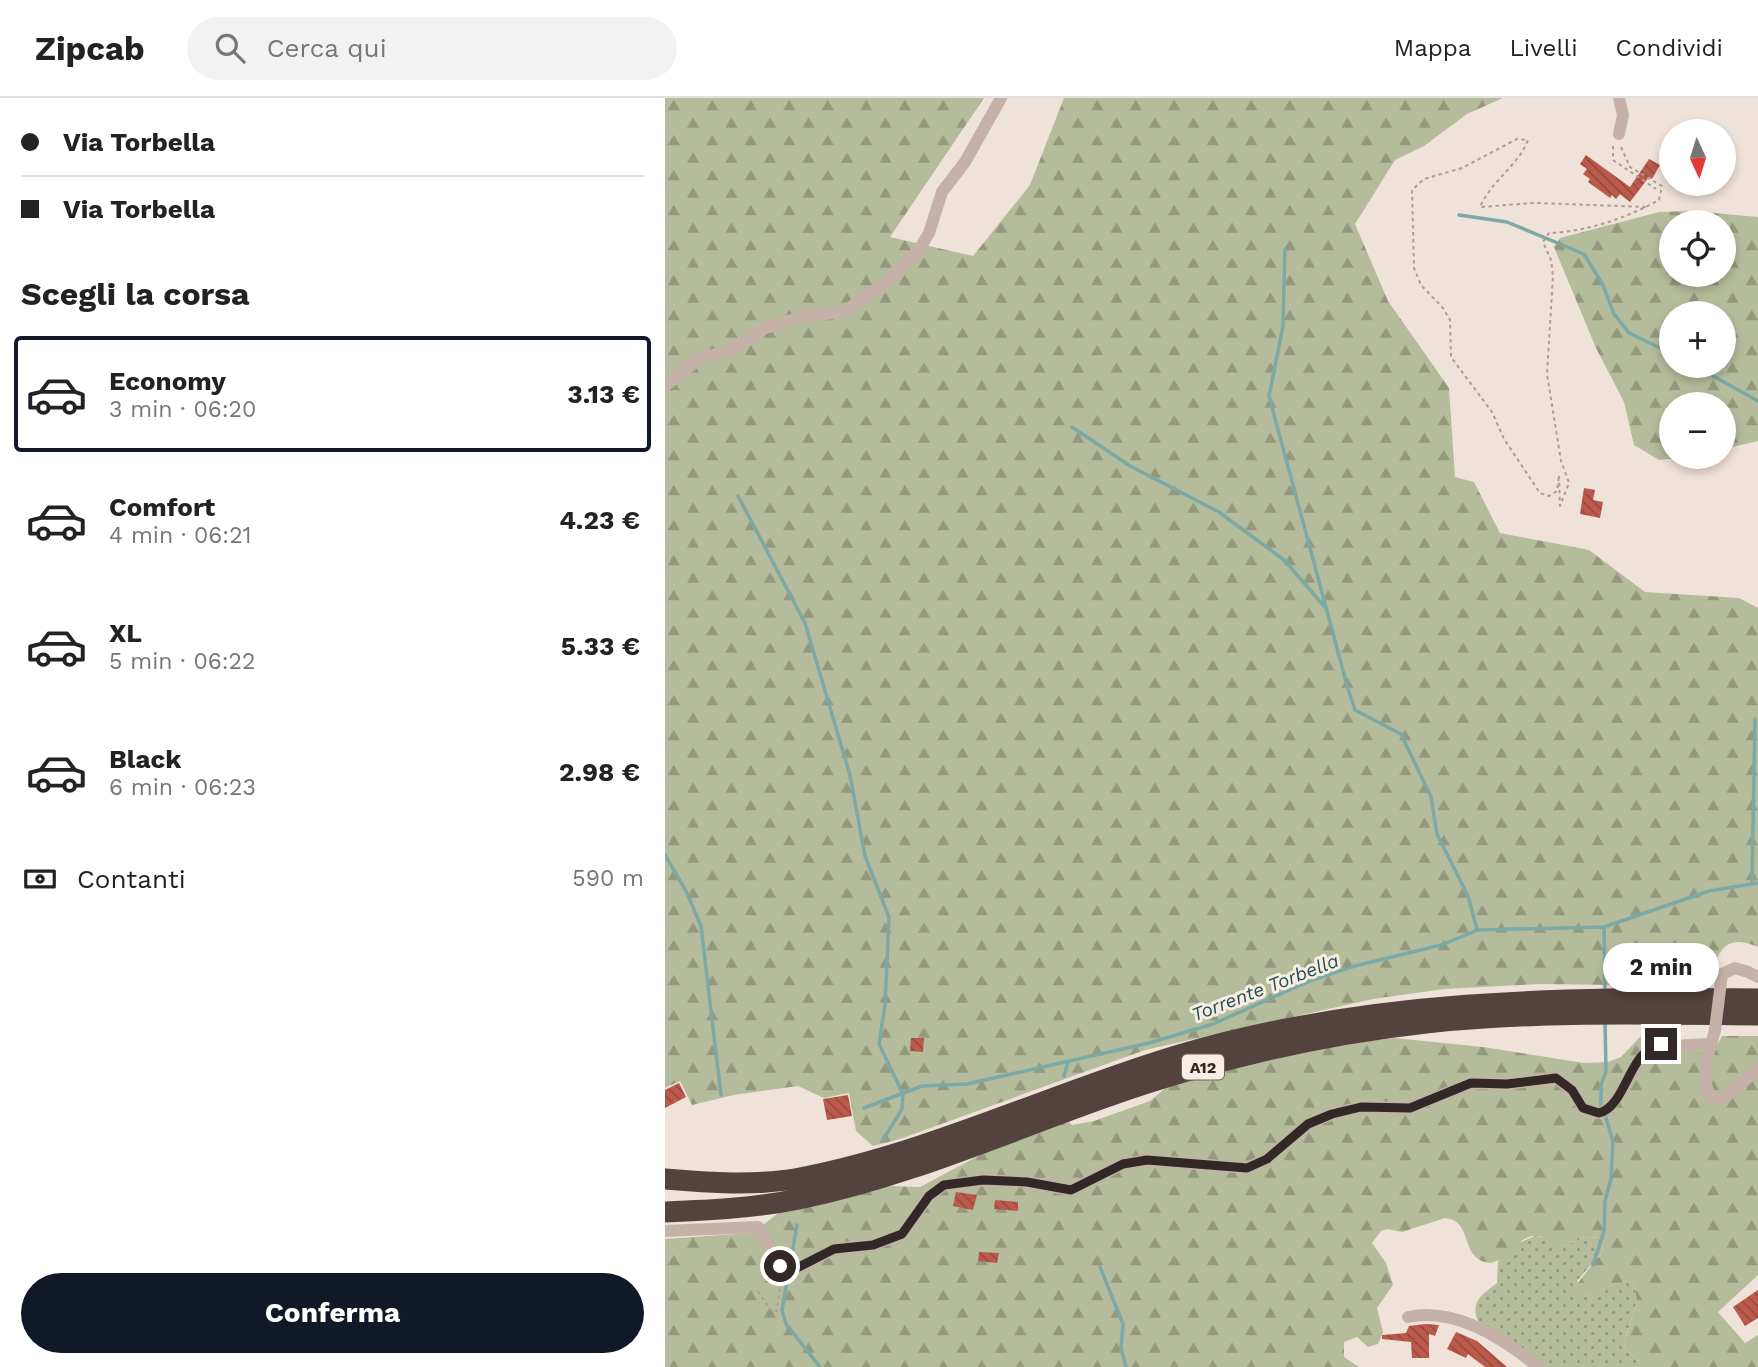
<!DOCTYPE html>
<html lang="it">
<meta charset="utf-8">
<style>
body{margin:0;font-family:"Work Sans",sans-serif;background:#f2f2f2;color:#222;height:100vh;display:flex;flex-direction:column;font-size:26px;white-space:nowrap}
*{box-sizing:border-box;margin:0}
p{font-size:23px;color:#767676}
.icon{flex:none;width:38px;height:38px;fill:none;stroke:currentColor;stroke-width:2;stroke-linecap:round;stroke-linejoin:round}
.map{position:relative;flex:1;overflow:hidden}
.details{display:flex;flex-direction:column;background:#fff;width:665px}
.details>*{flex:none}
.top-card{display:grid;align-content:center;height:154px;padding:0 21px;background:#fff}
.needle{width:46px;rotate:176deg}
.fabs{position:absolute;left:994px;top:21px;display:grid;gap:14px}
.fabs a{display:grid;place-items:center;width:77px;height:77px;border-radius:50%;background:#fff;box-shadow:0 4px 10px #0003;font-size:35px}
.end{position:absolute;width:32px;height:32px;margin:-16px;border:9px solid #322927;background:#fff;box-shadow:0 0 0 4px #fff}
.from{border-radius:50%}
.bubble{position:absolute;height:49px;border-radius:24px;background:#fff;box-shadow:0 4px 10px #0003;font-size:23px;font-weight:700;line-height:49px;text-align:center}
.top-card b{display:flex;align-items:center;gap:24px;height:66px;font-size:26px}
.top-card b+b{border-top:2px solid #e0e0e0}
.top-card i{width:18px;height:18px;background:#222}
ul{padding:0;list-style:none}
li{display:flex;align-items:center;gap:21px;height:116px;margin:0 14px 10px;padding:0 7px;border:4px solid transparent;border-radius:7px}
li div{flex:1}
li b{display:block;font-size:26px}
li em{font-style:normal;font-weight:700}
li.on{border-color:#111827}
li>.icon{width:63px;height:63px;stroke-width:1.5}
h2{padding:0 21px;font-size:32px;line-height:84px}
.pay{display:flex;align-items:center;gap:18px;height:77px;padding:0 21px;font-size:26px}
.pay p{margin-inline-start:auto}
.button{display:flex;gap:14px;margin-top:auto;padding:14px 21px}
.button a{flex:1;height:80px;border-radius:42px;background:#111827;color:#fff;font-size:28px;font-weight:700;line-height:80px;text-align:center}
header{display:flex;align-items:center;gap:42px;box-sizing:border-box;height:98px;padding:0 35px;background:#fff;border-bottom:2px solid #e0e0e0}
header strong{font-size:33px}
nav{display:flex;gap:38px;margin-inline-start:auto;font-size:24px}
.search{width:490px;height:63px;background:#f2f2f2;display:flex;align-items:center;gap:18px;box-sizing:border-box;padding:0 24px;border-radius:38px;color:#767676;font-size:26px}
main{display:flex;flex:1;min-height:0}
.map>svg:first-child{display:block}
.grass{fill:url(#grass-dots)}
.forest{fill:url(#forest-firs);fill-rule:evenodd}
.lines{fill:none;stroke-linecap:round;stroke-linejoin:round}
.stream{stroke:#7ba9a6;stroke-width:3.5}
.building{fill:url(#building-back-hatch)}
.path{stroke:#b19b91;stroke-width:2;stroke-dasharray:3.5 3.5;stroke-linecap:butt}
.street{stroke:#c5b1a7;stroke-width:12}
.highway{stroke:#53423e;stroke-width:21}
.street-bridge{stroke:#c5b1a7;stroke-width:12}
.route{stroke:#322927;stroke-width:9}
.labels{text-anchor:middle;stroke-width:6;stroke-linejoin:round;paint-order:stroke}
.shield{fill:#f7ede5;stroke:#6d6460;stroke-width:2}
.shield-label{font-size:16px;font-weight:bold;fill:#322927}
.water-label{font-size:19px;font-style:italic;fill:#20504e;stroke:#f7ede5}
</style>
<header>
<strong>Zipcab</strong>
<div class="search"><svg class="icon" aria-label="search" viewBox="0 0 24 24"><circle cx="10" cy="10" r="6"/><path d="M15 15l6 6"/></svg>Cerca qui</div>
<nav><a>Mappa</a><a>Livelli</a><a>Condividi</a></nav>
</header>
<main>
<section class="details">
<div class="top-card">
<b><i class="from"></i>Via Torbella</b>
<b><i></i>Via Torbella</b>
</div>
<h2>Scegli la corsa</h2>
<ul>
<li class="on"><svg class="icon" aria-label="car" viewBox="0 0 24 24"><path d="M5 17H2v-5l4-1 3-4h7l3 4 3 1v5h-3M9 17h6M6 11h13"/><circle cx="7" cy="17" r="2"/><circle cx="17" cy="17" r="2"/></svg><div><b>Economy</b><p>3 min · 06:20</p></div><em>3.13 €</em></li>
<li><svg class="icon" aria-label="car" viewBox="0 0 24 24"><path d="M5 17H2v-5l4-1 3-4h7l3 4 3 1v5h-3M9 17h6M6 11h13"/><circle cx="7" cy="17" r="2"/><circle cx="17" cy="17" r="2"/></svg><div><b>Comfort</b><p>4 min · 06:21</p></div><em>4.23 €</em></li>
<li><svg class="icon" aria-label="car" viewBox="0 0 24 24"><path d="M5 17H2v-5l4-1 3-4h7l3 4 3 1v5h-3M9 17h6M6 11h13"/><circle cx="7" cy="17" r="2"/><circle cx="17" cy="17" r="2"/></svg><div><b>XL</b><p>5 min · 06:22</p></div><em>5.33 €</em></li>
<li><svg class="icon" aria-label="car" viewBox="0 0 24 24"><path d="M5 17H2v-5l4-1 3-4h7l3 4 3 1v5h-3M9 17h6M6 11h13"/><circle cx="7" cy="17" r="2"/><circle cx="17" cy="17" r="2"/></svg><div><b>Black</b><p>6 min · 06:23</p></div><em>2.98 €</em></li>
</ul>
<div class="pay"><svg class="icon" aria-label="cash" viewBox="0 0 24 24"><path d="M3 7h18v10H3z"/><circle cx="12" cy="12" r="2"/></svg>Contanti<p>590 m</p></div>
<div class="button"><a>Conferma</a></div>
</section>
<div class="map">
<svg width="1093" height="1269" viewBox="0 0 1093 1269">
<defs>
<pattern id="grass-dots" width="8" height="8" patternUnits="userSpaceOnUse" patternTransform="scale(1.75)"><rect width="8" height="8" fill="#b5bc9b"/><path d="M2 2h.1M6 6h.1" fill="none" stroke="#94997e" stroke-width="1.8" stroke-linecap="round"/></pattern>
<pattern id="forest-firs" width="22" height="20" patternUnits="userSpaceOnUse" patternTransform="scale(1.75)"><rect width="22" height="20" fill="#b5bc9b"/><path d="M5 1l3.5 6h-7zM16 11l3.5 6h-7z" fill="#94997e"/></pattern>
<pattern id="building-back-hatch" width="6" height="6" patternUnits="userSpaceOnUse" patternTransform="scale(1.75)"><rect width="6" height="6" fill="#bb5a4b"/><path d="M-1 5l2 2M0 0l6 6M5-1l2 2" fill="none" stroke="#994a3e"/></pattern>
</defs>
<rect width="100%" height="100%" fill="#efe2d9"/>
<!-- grass -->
<path class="grass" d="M870,1138L885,1141L898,1148L919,1140L935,1139L938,1153L912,1183L920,1197L968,1181L972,1203L959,1245L960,1252L973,1261L976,1269H877L813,1223C805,1204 817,1196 832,1185L833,1163L849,1147Z"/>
<!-- forest -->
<path class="forest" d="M0,0H319L225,139L308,158L365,87L399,0H838L802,16L759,48L730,62L690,126L723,203L784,290L790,379L809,384L835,435L924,452L980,494L1074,500L1093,510V849C1045,829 1059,876 1027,888L875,886L779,891L708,901L480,952L235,1041L208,1048L191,1033L184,995L159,1000L133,988L69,997L27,1007L15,983L0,990Z
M1027,113L1093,119V343L1059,351V306H1006V359H1021L994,362L969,347L959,304L931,250L889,149L895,140L994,114ZM1006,124H1059V177H1006ZM1006,215H1059V268H1006Z
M976,938C1001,938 1023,953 1048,954L1057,938H1093V1177L1053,1214L1080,1245L1093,1237V1269H976L973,1261L960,1252L959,1245L972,1203L968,1181L920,1197H912L909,1190L938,1153L935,1139L919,1140L898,1148C887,1145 880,1137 868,1138C848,1141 838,1172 817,1163C796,1154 807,1123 780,1120L737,1134L722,1131L716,1133L707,1145L721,1165L728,1187L712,1210L718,1234L713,1246L703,1249L692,1239L679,1244V1259L694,1269H0V1141L87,1135L119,1111L226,1088L255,1089L345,1041L399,1020L407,1027L429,1023L485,1003L509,983L631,952L729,940L818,949L919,965L943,964L956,959Z"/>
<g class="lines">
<!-- stream -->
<path class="stream" d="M794,117L842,124L919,156L938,187L949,216L964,235L1006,255
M620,151L618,228L604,298L683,591L690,612L736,636L766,699L772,736L803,798L812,831
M1030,268L1093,303
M407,329L465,368L554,414L619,462L660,509
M73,398L140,525L185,677L200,758L224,819L220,907L214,946L238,996L237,1011L218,1042
M0,757L21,793L36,828L56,997
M1087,783L1090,621
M939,829L940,892
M399,978L403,964
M199,1010L257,988L302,986L484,945L548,926L647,882L690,868L776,847L813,832L939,829L1044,793L1093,785
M936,1010V987L941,973L940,924
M132,1127L117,1212L121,1226L155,1269
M928,1167L939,1133L940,1103L946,1081L948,1044L940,1016
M435,1169L458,1226L456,1250L461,1269"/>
</g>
<!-- building -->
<path class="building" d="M921,57L965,89L984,61L995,67L987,81L984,79L965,104L955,96L951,101L947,97L945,100L923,84L925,81L918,76L922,71L915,66Z
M919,390L930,392L928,402L938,404L935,420L915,416Z
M246,940H259L258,954L245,953Z
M14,985L21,999L0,1010V992Z
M183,997L187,1018L162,1022L158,1001Z
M291,1094L312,1097L308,1112L288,1108Z
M330,1102L353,1104V1113L329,1111Z
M314,1154L334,1155L332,1165L313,1163Z
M1093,1192V1220L1080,1228L1068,1209Z
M761,1226L774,1227L770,1238L764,1236V1260H747L746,1244L717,1241V1237L741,1235L744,1228Z
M791,1234L812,1243L842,1269H820L803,1256L801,1260L782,1251Z"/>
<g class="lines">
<!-- path -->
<path class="path" d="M948,48V62L991,91
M956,49L965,69L997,88L994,102C962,120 920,134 884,135L878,144L886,162L888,178L882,276L896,363L904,385L895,408L894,377L892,393L884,398L875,395L839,341L827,314L786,259L785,222L778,210L756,187L749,170L747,92L759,81L797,70L852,41L863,42C853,68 826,83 815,109L870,105L982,109
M93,1193L106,1213H112L116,1179"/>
<!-- street -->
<path class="street" d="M954,36L958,17L954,0
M0,288L35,260L65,253L100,230L140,218L179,214L221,184L254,152L264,135L277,94L300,64L336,0
M1083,874L1093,879
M1050,932C1045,952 1033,979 1046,999L1058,1001L1093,971
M0,1133L93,1129L112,1165L128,1172L169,1151L208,1147L237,1136L264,1098L279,1087L318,1082L362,1084L406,1092L458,1066L482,1062L582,1070L602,1061L643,1026L667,1016L696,1009L745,1010L806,985L842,986L891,980L907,992L918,1010L934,1015C954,1010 967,964 987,949L1043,946
M743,1219C790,1209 838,1240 873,1269"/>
<!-- highway -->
<path class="highway" d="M0,1081C43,1085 92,1088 135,1080C265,1055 387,995 514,957C703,901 898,899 1093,901
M0,1114C45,1112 90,1110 134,1101C267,1074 389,1011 519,974C597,951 680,934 761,925C871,913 983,916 1093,917"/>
<!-- street-bridge -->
<path class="street-bridge" d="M1050,932L1057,876L1070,870L1083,874"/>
</g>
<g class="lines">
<!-- route -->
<path class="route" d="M115,1168L128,1172L169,1151L208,1147L237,1136L264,1098L279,1087L318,1082L362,1084L406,1092L458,1066L482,1062L582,1070L602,1061L643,1026L667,1016L696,1009L745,1010L806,985L842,986L891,980L907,992L918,1010L934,1015C962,1008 963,952 996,946"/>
</g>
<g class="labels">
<!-- shield labels -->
<rect class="shield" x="517" y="956.5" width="42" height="25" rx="5"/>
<g class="shield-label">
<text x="538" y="975">A12</text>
</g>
<!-- water labels -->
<g class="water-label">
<text transform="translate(600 889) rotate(-21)" y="7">Torrente Torbella</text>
</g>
</g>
</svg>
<div class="fabs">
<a><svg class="needle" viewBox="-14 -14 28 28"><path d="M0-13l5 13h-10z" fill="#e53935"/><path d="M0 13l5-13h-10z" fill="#767676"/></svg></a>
<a><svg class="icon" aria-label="locate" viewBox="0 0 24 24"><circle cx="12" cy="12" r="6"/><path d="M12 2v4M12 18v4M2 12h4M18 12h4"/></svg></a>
<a>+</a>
<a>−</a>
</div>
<i class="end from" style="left:115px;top:1168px"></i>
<i class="end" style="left:996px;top:946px"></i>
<div class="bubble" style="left:938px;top:845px;width:116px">2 min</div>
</div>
</main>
